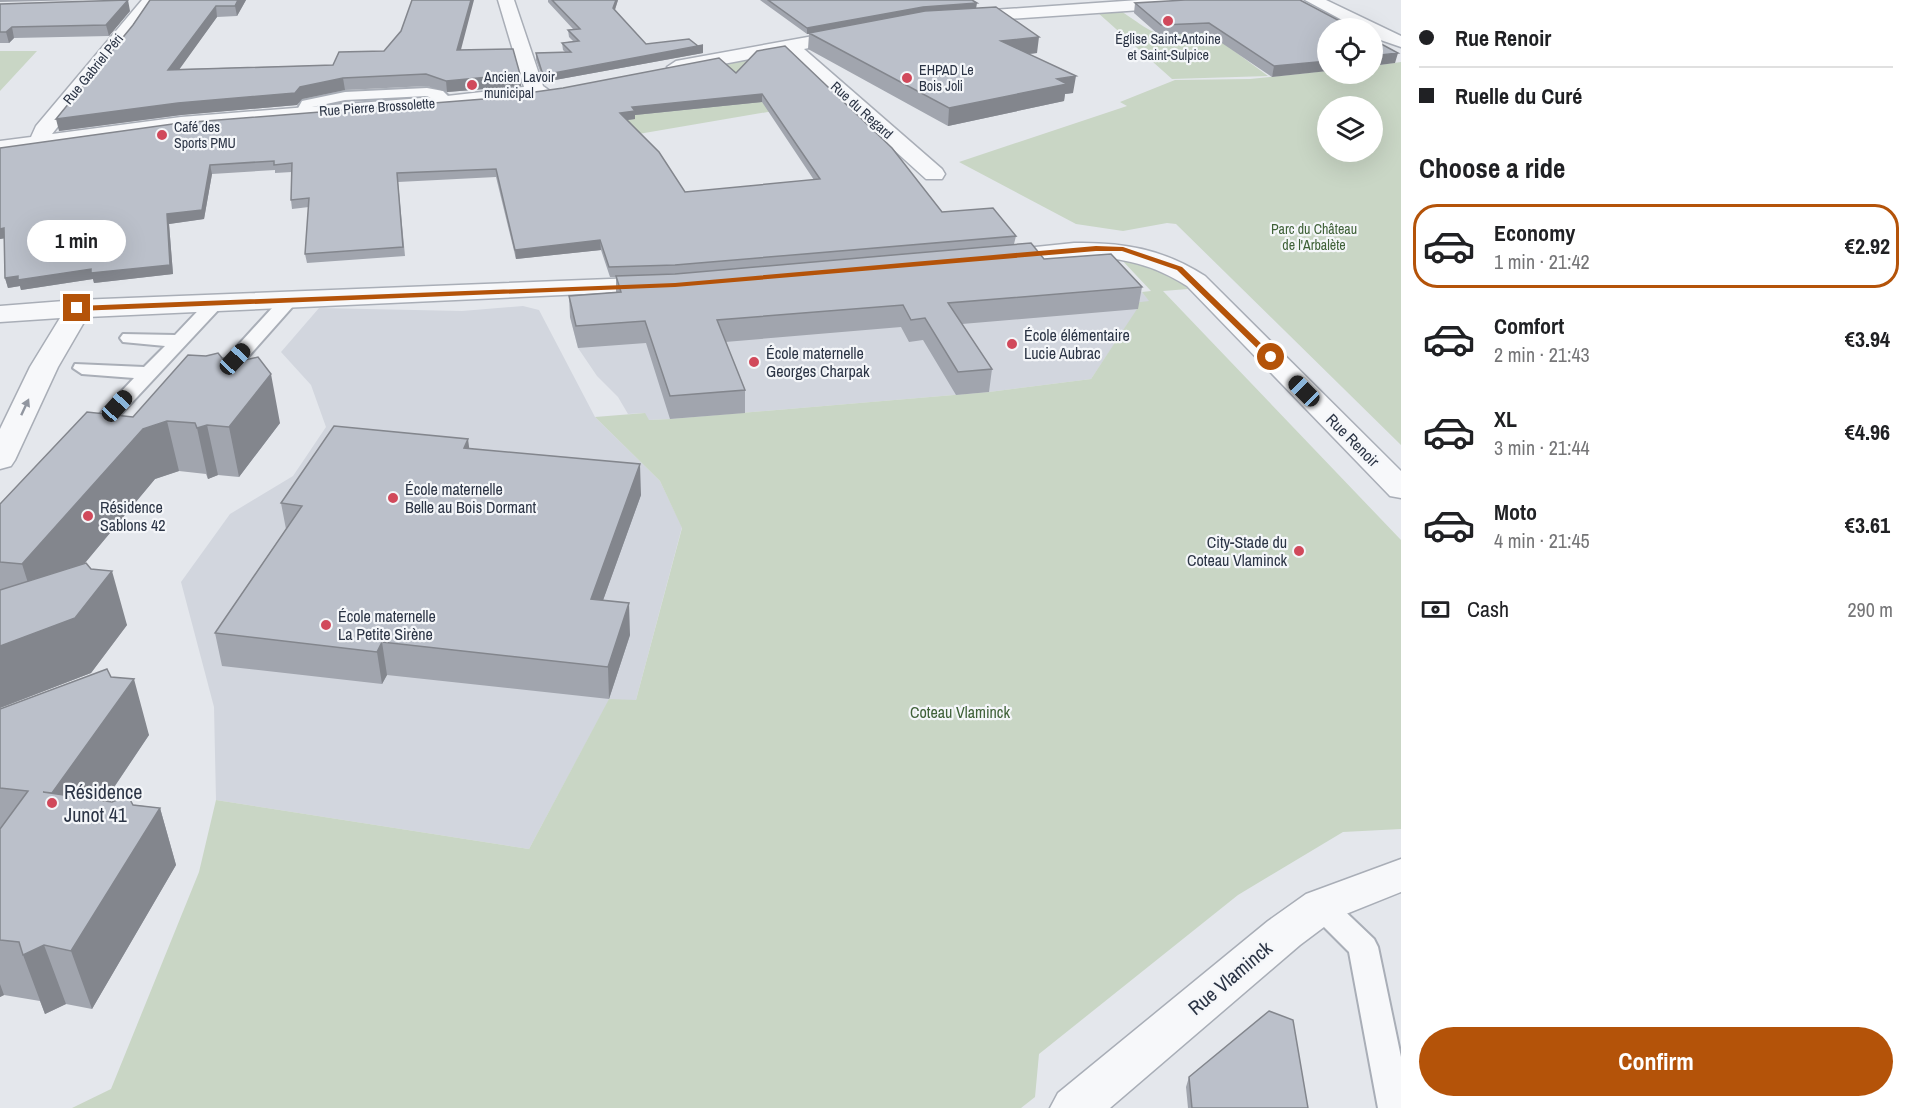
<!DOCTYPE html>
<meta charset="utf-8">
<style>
body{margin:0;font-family:"Archivo Narrow",sans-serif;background:#f2f2f2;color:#202124;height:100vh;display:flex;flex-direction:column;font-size:22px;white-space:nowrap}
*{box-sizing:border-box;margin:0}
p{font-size:20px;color:#757577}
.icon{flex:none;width:33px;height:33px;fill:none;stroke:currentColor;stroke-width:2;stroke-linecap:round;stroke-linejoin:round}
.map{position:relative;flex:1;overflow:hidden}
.side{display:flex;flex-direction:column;background:#fff;width:510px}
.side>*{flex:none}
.banner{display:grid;align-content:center;height:132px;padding:0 18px;background:#fff}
.fabs{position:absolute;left:1317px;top:18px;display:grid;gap:12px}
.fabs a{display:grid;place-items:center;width:66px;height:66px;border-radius:50%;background:#fff;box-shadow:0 6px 24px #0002;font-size:30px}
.end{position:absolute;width:27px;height:27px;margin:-14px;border:8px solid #b45309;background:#fff;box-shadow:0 0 0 3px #fff}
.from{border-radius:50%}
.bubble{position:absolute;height:42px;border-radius:21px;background:#fff;box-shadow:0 6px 24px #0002;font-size:20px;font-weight:800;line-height:42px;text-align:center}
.car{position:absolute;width:18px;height:36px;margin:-18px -9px;border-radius:8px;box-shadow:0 0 4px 2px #0007;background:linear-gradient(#222 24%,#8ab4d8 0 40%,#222 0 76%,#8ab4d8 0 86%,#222 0)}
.banner b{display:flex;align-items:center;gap:21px;height:57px;font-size:22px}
.banner b+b{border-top:2px solid #e0e0e0}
.banner i{width:15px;height:15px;background:#202124}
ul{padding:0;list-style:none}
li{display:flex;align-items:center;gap:18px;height:84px;margin:0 12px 9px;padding:0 6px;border:3px solid transparent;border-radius:24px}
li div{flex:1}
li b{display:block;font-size:22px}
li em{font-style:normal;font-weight:800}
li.active{border-color:#b45309}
li>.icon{width:54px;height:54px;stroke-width:1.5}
h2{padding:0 18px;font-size:27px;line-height:72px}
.pay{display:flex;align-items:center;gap:15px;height:66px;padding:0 18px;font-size:22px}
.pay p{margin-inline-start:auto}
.primary-button{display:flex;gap:12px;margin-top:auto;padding:12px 18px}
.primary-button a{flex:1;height:69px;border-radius:36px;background:#b45309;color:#fff;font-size:24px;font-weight:800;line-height:69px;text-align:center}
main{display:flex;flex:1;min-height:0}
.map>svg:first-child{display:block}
.built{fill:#d2d6de}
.green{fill:#c9d6c5;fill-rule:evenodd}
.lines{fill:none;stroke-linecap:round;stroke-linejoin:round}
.lane-casing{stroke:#a9aeb7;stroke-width:4}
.street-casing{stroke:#a9aeb7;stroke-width:3}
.lane{fill:#f7f8fa;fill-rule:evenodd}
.street{fill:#f7f8fa;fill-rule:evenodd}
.wall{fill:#a1a5ae;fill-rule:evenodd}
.shaded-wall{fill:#83868d}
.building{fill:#bbc0ca;stroke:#83868d;stroke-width:1.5;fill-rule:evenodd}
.oneway{fill:#9196a0}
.route{fill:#b45309}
.poi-dot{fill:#d1495b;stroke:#f4f6f9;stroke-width:2}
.labels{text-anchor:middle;stroke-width:4.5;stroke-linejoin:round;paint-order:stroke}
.far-poi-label{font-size:14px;fill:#2b3445;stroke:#f4f6f9;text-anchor:start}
.far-street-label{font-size:14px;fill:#2b3445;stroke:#f4f6f9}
.far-park-label{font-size:14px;fill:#3f6138;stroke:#f4f6f9}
.poi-label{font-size:16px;fill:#2b3445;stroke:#f4f6f9;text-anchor:start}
.street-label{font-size:16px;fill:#2b3445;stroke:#f4f6f9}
.park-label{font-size:16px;fill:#3f6138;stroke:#f4f6f9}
.near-poi-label{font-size:20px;fill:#2b3445;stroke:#f4f6f9;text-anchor:start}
.near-street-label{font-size:20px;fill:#2b3445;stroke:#f4f6f9}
</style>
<main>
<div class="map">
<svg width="1401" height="1108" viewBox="0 0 1401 1108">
<rect width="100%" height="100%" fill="#e4e7ec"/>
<!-- built -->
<path class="built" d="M1138,288L1150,301L1138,309L1091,379L989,392L670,419L648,420L644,413L628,414L618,397L597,376L578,348L570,317Z
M523,306L539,310L595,417L660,481L682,527L636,700H609L529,849L216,800L214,707L181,582L230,514L293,476L326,427L311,385L281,352L319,308L462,311Z"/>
<!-- green -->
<path class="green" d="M1121,11C1158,36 1158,41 1203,28L1268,76L1172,79L1097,12Z
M0,51H37L0,91Z
M757,58L832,101L621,137L610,87Z
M1401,62V445L1176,224L1167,223L1123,231L1076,224L959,162L1127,106L1120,102L1175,80L1250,79L1327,71L1328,74H1372L1373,66ZM1328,106H1372V152H1328Z
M1119,257C1143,260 1172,272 1188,289L1163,291L1401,540V829L1343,832L1238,895L1039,1054L1035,1097L1021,1108H72L111,1089L199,872L216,800L529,849L609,699L636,700L682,528L660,481L595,417L645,413L649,420L670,419L989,392L1091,379L1137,309L1133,303L1149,301L1142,292L1151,291Z"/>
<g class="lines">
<!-- lane casing -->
<g class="lane-casing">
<path id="lane" d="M427,88L443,91L454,102L447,106L427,96L345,100L312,107L308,115L303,116L296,112L302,101L345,92Z
M289,295L298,300L295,304L223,385H209L206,381L209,377L283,296Z
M216,297L222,298L225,302L222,306L96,441H82L79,437L82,433L134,378L82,374L73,368L75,364L144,367L165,346L123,342L120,338L123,334L175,335L210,298Z
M1321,895L1331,898L1374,939L1378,947L1401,1057V1108H1378L1349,952L1311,914L1306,906L1311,898Z"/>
</g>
<!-- street casing -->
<g class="street-casing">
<path id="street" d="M142,0H159L52,134L181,117L447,96L524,87L498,0H514L543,86L550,91L547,95L535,98L447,108L181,129L0,153V141L31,137L36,126Z
M1139,0H1223L1215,5L963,22L954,17L963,12Z
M1305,0H1326L1401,36V47L1372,37V28H1357Z
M852,29L858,30L861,34L858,38L804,49L942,169L945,174L942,179H926L786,52L676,73L667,67L676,61Z
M1074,243C1123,242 1163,249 1205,276L1401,471V498L1390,496L1187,286C1122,244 1069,259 996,265L987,263L984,258L987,253L996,251Z
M661,277L670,280L674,285L670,290L87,317L58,367L15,460L11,466L0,469V429L30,367L60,318L0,322V306L77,300Z
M1401,859V892L1336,918L1300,945L1110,1108H1050L1058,1093L1268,921L1306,894Z"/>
</g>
<!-- lane -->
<use href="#lane" class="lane"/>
<!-- street -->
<use href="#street" class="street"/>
</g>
<!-- wall -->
<path class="wall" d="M0,0H83L0,2Z
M150,0H246L237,16L217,17L179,69L333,65L461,50L520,74L521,86L447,92L427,86L345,90L302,99L297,105L181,115L59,131Z
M548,0H618L615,10L646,44L703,53L544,82L536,60V53L565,52L563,50L562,43L573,41L569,37L568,30L573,29L548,2Z
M760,0H972L976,8L1037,53L1029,54L1073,93L1065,94L1064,101L948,126L808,49L809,34H807Z
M1300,0L1272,77L1207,33L1159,35L1134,13L1135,3Z
M0,4L130,11L109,36L14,38L9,43H0Z
M736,73L942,212L1016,236L1014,244L1044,259L1142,287L1138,309L962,324L992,369L989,392L956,395L923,340L909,342L901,327L725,342L745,390V413L670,419L646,343L578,348L570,317L569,296L616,292V277H610L601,250L516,259L496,177L398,182L405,256L307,263L305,254L309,207L292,209L291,200L292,172L275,173V170L212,174L204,219L169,224L173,274L94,283L93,279L21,290L20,286L8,288L5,278L4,238L0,239V148ZM762,102L814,180L685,192L627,120L635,119V115Z
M133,417L280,423L239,477L218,475L208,479L206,474L179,471L155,479L85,563L127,625L91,673L0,708V504Z
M469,448L641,495L603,600L630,635L609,699L387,675L382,684L222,666L215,633L286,529L281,503Z
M111,677L149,735L105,801L160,808L176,865L92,1009L66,1004L45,1014L40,1001L4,995L0,997V709Z
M1189,1077L1308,1108H1188L1186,1087Z"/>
<!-- shaded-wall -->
<path class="shaded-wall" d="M128,0L130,11L109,36L106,25Z
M238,0H246L237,16L235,6Z
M471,0H474L458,61L457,50Z
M616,0H618L613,15V8Z
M977,3L976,9L923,13L807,34V28L923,7Z
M216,6L217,17L171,81L168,70Z
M12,27L14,38L9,43L6,32Z
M1039,37L1037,53L999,57L1001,41Z
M703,45V53L544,82L543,75Z
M1398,53L1395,63L1372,66V56Z
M1328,61V71L1272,77L1274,66Z
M520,74L521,86L447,92L446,81Z
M1076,76L1073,93L1065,94L1064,101L948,126L949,108L1057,79Z
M343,78L345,90L302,99L297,105L181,115L59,131L56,119L300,87Z
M762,94V102L635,115V119L620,121V113L632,107Z
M210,165L212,174L204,219L169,224L173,274L94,283L93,279L21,290L20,286L8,288L5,278L167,214Z
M4,228L7,238L0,239V229Z
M600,240L601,250L516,259L515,250Z
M271,374L280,423L239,477L229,427Z
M167,421L179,471L155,479L39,618L22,564L143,429Z
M207,425L218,475L208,479L197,428Z
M468,439L472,469L464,448Z
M640,464L641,495L592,631L591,599Z
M112,571L127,625L91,673L0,708V646Z
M629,603L630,635L609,699L608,667Z
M382,642L387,675L382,684L377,652Z
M134,679L149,735L71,851L52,793Z
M160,808L176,865L92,1009L71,951Z
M44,945L66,1004L45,1014L23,955Z
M0,984L4,995L0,997Z"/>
<!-- building -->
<path class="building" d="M128,0L106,25L12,27L6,32H0V4Z
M150,0H238L235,6H216L168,70L333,65L339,52L384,51L401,31L412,0H471L457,50L513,49L520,74L446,81L426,74L343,78L300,87L295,93L178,103L56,119L133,25Z
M552,0H616L613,8L646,44L689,39L698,46L703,45L543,75L536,53L571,52L562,43L579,41L568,30L580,29Z
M768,0H972L977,3L923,7L807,28Z
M1185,0H1300L1353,28H1328V61L1274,66L1209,23L1161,25L1135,3Z
M996,7L1039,37L1001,41L1076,76L1057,79L1067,84L949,108L809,33L925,11Z
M1372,39L1398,53L1372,56Z
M785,46L892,148L942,212L993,208L1016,236L675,265L609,267L600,240L515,250L496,169L397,173L403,247L305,254L309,198L291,200L292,163L274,165V161L210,165L202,210L167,214L170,265L91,273V269L18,280V276L5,278L4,228L0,229V148L180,123L484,99L563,88L719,58L736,73L757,51ZM762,94L820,179L685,192L659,152L620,113L635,111L632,107Z
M1031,243L1044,259L1111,254L1142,287L948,303L992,369L958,372L925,318L911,320L903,305L717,320L745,390L670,396L645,321L576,326L569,296L621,292L616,276L675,274Z
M218,353L222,358L245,360L258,357L271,374L229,427L207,425L197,428L195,423L167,421L143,429L22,564L0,562V504L87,412L133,417L188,355L206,356Z
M334,426L468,439L464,448L640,464L591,599L629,603L608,667L382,642L377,652L215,633L302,506L281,503Z
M86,563L91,569L112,571L75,618L0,646V590Z
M107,669L111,677L134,679L52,793L43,792L112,802L128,796L133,805L160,808L71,951L44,945L23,955L19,942L0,940V829L28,791L0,788V709Z
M1269,1011L1293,1020L1308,1108H1192L1189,1077Z"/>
<!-- one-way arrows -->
<defs><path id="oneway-solid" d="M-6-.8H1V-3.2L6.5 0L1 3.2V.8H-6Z" transform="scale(1.5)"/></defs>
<use class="oneway" href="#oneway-solid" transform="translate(25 407) rotate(-65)"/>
<!-- route -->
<path class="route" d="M1096,246L1123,247L1182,267L1275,357L1268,359L1177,270L1122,251H1096L675,287L77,311L73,308L77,306L675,283Z"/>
<!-- markers -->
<g class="poi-dot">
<circle cx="1168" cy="21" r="6"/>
<circle cx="907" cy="78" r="6"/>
<circle cx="472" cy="85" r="6"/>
<circle cx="162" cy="135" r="6"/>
<circle cx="1012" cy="344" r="6"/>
<circle cx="754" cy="362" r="6"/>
<circle cx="393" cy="498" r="6"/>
<circle cx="88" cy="516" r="6"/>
<circle cx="1299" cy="551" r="6"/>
<circle cx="326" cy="625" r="6"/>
<circle cx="52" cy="803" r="6"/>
</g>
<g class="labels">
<!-- far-poi labels -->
<g class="far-poi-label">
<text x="1168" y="44" text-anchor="middle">Église Saint-Antoine<tspan x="1168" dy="16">et Saint-Sulpice</tspan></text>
<text x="919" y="75">EHPAD Le<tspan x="919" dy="16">Bois Joli</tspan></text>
<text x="484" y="82">Ancien Lavoir<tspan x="484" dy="16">municipal</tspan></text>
<text x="174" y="132">Café des<tspan x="174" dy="16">Sports PMU</tspan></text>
</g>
<!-- far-street labels -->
<g class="far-street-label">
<text transform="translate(93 69) rotate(-51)" y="5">Rue Gabriel Péri</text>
<text transform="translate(377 107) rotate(-4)" y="5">Rue Pierre Brossolette</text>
<text transform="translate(862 110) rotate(42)" y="5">Rue du Regard</text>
</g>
<!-- far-park labels -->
<g class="far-park-label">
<text x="1314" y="234">Parc du Château<tspan x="1314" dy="16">de l'Arbalète</tspan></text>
</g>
<!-- poi labels -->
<g class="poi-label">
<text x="1024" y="341">École élémentaire<tspan x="1024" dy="18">Lucie Aubrac</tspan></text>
<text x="766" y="359">École maternelle<tspan x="766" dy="18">Georges Charpak</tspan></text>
<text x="405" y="495">École maternelle<tspan x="405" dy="18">Belle au Bois Dormant</tspan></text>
<text x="100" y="513">Résidence<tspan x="100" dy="18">Sablons 42</tspan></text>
<text x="1287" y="548" text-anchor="end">City-Stade du<tspan x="1287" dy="18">Coteau Vlaminck</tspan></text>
<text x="338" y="622">École maternelle<tspan x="338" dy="18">La Petite Sirène</tspan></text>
</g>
<!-- street labels -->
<g class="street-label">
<text transform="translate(1353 440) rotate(45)" y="6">Rue Renoir</text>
</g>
<!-- park labels -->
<g class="park-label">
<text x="960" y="718">Coteau Vlaminck</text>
</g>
<!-- near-poi labels -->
<g class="near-poi-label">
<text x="64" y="799">Résidence<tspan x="64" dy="23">Junot 41</tspan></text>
</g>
<!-- near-street labels -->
<g class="near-street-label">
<text transform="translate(1230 978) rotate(-40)" y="7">Rue Vlaminck</text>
</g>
</g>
</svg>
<div class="fabs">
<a><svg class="icon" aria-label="locate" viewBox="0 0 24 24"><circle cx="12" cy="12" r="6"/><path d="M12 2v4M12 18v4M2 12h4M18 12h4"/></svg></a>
<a><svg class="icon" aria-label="layers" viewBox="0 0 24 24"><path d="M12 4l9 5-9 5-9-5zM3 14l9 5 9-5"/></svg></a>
</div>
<i class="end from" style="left:1271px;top:357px"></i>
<i class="end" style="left:77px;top:308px"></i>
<div class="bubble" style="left:27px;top:220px;width:99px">1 min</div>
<i class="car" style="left:235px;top:359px;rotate:43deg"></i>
<i class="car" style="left:1304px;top:391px;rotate:315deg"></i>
<i class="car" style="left:117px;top:406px;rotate:42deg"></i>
</div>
<section class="side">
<div class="banner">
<b><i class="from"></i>Rue Renoir</b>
<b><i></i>Ruelle du Curé</b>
</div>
<h2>Choose a ride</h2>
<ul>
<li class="active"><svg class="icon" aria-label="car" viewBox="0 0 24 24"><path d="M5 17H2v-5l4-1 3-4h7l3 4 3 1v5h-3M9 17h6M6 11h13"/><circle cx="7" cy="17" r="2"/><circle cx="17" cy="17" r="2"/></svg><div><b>Economy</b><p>1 min · 21:42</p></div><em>€2.92</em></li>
<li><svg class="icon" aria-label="car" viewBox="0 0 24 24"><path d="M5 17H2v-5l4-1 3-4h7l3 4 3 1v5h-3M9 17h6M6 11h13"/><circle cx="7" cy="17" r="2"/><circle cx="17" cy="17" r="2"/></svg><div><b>Comfort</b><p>2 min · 21:43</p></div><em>€3.94</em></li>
<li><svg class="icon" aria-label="car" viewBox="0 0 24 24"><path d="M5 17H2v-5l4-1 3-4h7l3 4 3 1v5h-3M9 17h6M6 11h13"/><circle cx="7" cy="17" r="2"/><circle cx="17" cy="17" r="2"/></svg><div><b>XL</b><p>3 min · 21:44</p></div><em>€4.96</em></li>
<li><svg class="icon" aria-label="car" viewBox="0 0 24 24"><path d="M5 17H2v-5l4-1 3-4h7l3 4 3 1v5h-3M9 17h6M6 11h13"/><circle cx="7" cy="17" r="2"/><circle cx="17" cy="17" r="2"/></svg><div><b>Moto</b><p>4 min · 21:45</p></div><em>€3.61</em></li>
</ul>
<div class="pay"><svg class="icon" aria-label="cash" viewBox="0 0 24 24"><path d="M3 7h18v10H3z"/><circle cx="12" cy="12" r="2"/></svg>Cash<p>290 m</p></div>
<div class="primary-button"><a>Confirm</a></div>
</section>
</main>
